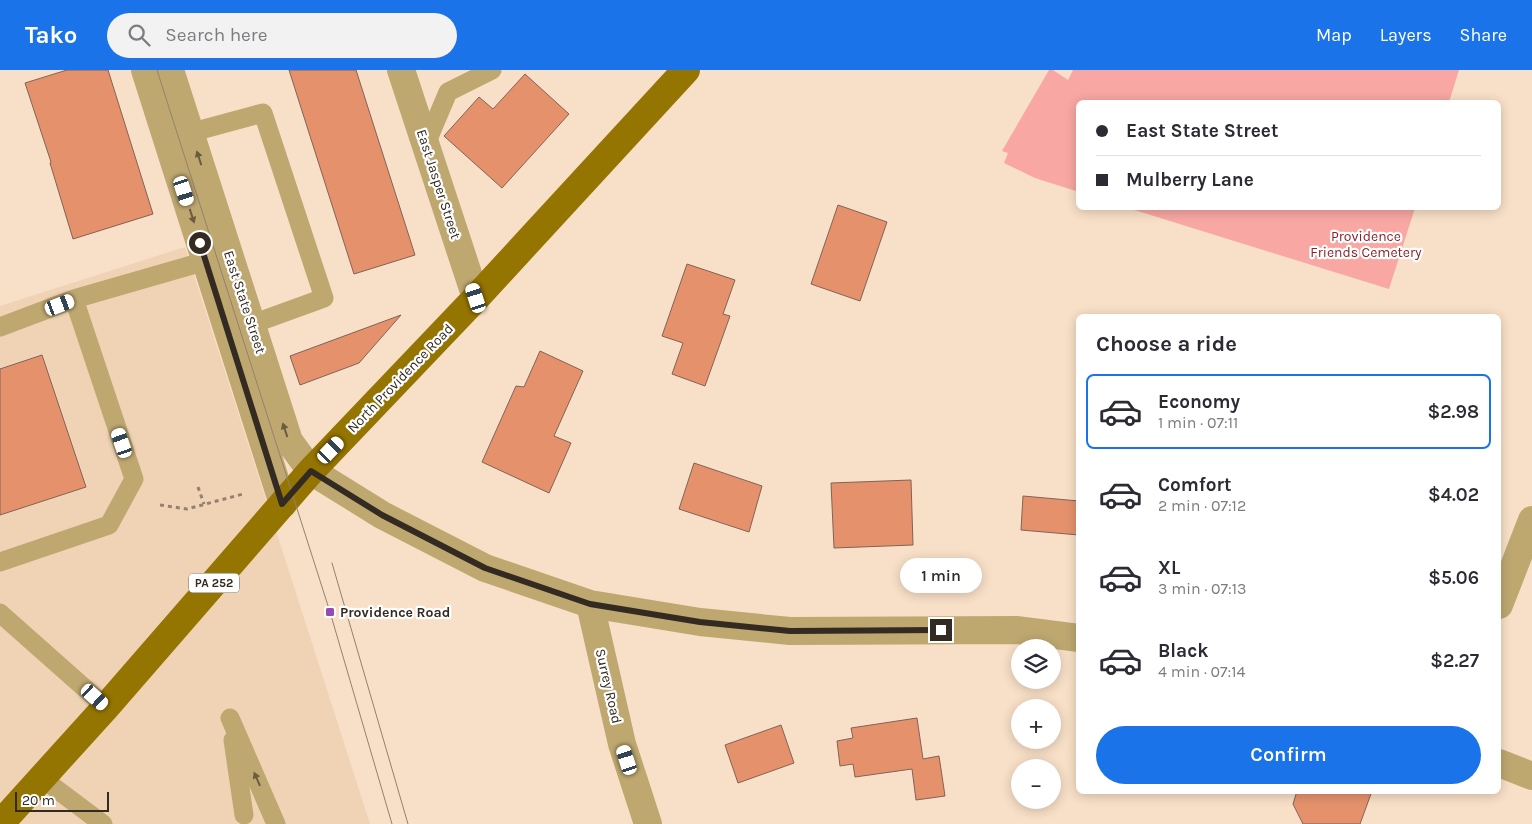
<!DOCTYPE html>
<meta charset="utf-8">
<style>
body{margin:0;font-family:Karla,sans-serif;background:#f2f2f3;color:#2b2b33;height:100vh;display:flex;flex-direction:column;font-size:19px;white-space:nowrap}
*{box-sizing:border-box;margin:0}
p{font-size:16px;color:#7c7c81}
.icon{flex:none;width:28px;height:28px;fill:none;stroke:currentColor;stroke-width:2;stroke-linecap:round;stroke-linejoin:round}
.map{position:relative;flex:1;overflow:hidden}
.sheet{position:absolute;left:1076px;top:244px;width:425px;height:480px;display:flex;flex-direction:column;background:#fff;border-radius:8px;box-shadow:0 2px 12px #0003}
.sheet>*{flex:none}
.guide{position:absolute;left:1076px;top:30px;width:425px;height:110px;border-radius:8px;box-shadow:0 2px 12px #0003;display:grid;align-content:center;height:110px;padding:0 20px;background:#fff}
.controls{position:absolute;left:1011px;top:569px;display:grid;gap:10px}
.controls a{display:grid;place-items:center;width:50px;height:50px;border-radius:50%;background:#fff;box-shadow:0 2px 12px #0003;font-size:25px}
.scale{position:absolute;left:15px;bottom:12px;width:94px;box-sizing:border-box;padding-left:5px;border:2px solid #332a21;border-top:0;font-size:14px;line-height:18px;white-space:nowrap;color:#332a21;-webkit-text-stroke:4px #fff;paint-order:stroke}
.end{position:absolute;width:22px;height:22px;margin:-11px;border:6px solid #332a21;background:#fff;box-shadow:0 0 0 2px #fff}
.from{border-radius:50%}
.bubble{position:absolute;height:35px;border-radius:18px;background:#fff;box-shadow:0 2px 12px #0003;font-size:16px;font-weight:600;line-height:35px;text-align:center}
.car{position:absolute;width:15px;height:30px;margin:-15px -8px;border-radius:6px;box-shadow:0 0 4px 1px #0007;background:linear-gradient(#fff 24%,#345 0 40%,#fff 0 76%,#345 0 86%,#fff 0)}
.guide b{display:flex;align-items:center;gap:18px;height:48px;font-size:19px}
.guide b+b{border-top:1px solid #e1e1e2}
.guide i{width:12px;height:12px;background:#2b2b33}
ul{padding:0;list-style:none}
li{display:flex;align-items:center;gap:15px;height:75px;margin:0 10px 8px;padding:0 10px;border:2px solid transparent;border-radius:8px}
li div{flex:1}
li b{display:block;font-size:19px}
li em{font-style:normal;font-weight:600}
li.current{border-color:#1a73e8}
li>.icon{width:45px;height:45px;stroke-width:1.5}
h2{padding:0 20px;font-size:22px;line-height:60px}
.primary-button{display:flex;gap:10px;margin-top:auto;padding:10px 20px}
.primary-button a{flex:1;height:58px;border-radius:30px;background:#1a73e8;color:#fff;font-size:20px;font-weight:600;line-height:58px;text-align:center}
header{display:flex;align-items:center;gap:30px;box-sizing:border-box;height:70px;padding:0 25px;background:#1a73e8;color:#fff}
header strong{font-size:24px}
nav{display:flex;gap:28px;margin-inline-start:auto;font-size:18px}
.search{width:350px;height:45px;background:#f2f2f3;display:flex;align-items:center;gap:12px;box-sizing:border-box;padding:0 18px;border-radius:28px;color:#7c7c81;font-size:19px}
.map>svg:first-child{display:block}
.built{fill:#f0d3b5}
.green{fill:#f8a7a3}
.building{fill:#e5926c;stroke:#806357}
.lines{fill:none;stroke-linecap:round;stroke-linejoin:round}
.path{stroke:#938272;stroke-width:3;stroke-dasharray:4 4;stroke-linecap:butt}
.lane{stroke:#bea870;stroke-width:19}
.street{stroke:#bea870;stroke-width:28}
.primary{stroke:#957501;stroke-width:28}
.tram{stroke:#928171;stroke-width:1}
.oneway{fill:#6b5c41}
.route{stroke:#332a21;stroke-width:6}
.poi-dot{fill:#9847b7;stroke:#fff;stroke-width:2}
.labels{text-anchor:middle;stroke-width:4.5;stroke-linejoin:round;paint-order:stroke}
.shield{fill:#fff;stroke:#706a64;stroke-width:1}
.shield-label{font-size:12px;font-weight:bold;fill:#332a21}
.street-label{font-size:14px;fill:#332a21;stroke:#fff}
.park-label{font-size:14px;fill:#8d2128;stroke:#fff}
.poi-label{font-size:14px;font-weight:bold;fill:#332a21;stroke:#fff;text-anchor:start}
</style>
<header>
<strong>Tako</strong>
<div class="search"><svg class="icon" aria-label="search" viewBox="0 0 24 24"><circle cx="10" cy="10" r="6"/><path d="M15 15l6 6"/></svg>Search here</div>
<nav><a>Map</a><a>Layers</a><a>Share</a></nav>
</header>
<div class="map">
<svg width="1532" height="754" viewBox="0 0 1532 754">
<rect width="100%" height="100%" fill="#f8dfc7"/>
<!-- built -->
<path class="built" d="M185,177L370,754H0V236Z"/>
<!-- green -->
<path class="green" d="M1049,0H1053L1068,10L1073,0H1459L1449,32H1079V122L1035,108L1004,93L1008,83L1002,81Z
M1128,138H1415L1389,219Z"/>
<!-- building -->
<path class="building" d="M67,0H108L153,144L73,169L50,93L51,92L25,13Z
M289,0H356L415,185L354,204Z
M525,4L569,44L502,118L444,66L479,27L493,39Z
M838,135L887,152L860,231L811,214Z
M687,194L735,210L723,244L730,246L705,316L672,304L683,273L662,266Z
M401,245L359,293L300,315L290,286Z
M540,281L583,301L554,366L571,373L549,423L482,392L516,316L524,317Z
M42,285L86,417L0,445V299Z
M694,393L762,416L749,462L679,439Z
M911,410L913,475L834,478L831,413Z
M1023,426L1079,431V465L1021,460Z
M917,648L923,689L939,686L945,726L916,730L912,699L855,707L853,694L840,696L837,671L853,668L851,658Z
M781,655L794,693L738,713L725,675Z
M1297,721H1372L1360,754H1303L1293,734Z"/>
<g class="lines">
<!-- path -->
<path class="path" d="M198,417L204,434
M160,435L187,439L243,424"/>
<!-- lane -->
<path class="lane" d="M178,66L263,43L324,228L241,258
M426,74L448,22L492,0
M0,257L74,229L216,188
M0,492L109,455L134,409L74,229
M0,543L106,637
M230,648L276,754
M233,670L244,745
M43,709L103,754"/>
<!-- street -->
<path class="street" d="M145,0L283,434
M170,0L289,371L311,401L382,445L485,498L590,534L700,552L790,561L1016,560L1079,568
M401,0L476,228
M590,534L622,674L648,754
M1499,535L1532,450
M1499,693L1532,706"/>
<!-- primary -->
<path class="primary" d="M0,754L106,637L311,401L476,228L686,0"/>
<!-- tram -->
<path class="tram" d="M157,0L330,542L392,754
M332,493L408,754"/>
</g>
<!-- one-way arrows -->
<defs><path id="oneway-solid" d="M-6-.8H1V-3.2L6.5 0L1 3.2V.8H-6Z" transform="scale(1.25)"/></defs>
<g class="oneway">
<use href="#oneway-solid" transform="translate(199 88) rotate(-108)"/>
<use href="#oneway-solid" transform="translate(192 146) rotate(72)"/>
<use href="#oneway-solid" transform="translate(285 360) rotate(-108)"/>
<use href="#oneway-solid" transform="translate(257 709) rotate(-114)"/>
</g>
<g class="lines">
<!-- route -->
<path class="route" d="M200,173L282,434L311,401L382,445L485,498L590,534L700,552L790,561L941,560"/>
</g>
<!-- markers -->
<rect class="poi-dot" x="325" y="537" width="10" height="10" rx="2.5"/>
<g class="labels">
<!-- shield labels -->
<rect class="shield" x="189" y="503.5" width="50" height="19" rx="4"/>
<g class="shield-label">
<text x="214" y="517">PA 252</text>
</g>
<!-- street labels -->
<g class="street-label">
<text transform="translate(439 114) rotate(72)" y="5">East Jasper Street</text>
<text transform="translate(245 232) rotate(72)" y="5">East State Street</text>
<text transform="translate(400 308) rotate(-46)" y="5">North Providence Road</text>
<text transform="translate(609 616) rotate(77)" y="5">Surrey Road</text>
</g>
<!-- park labels -->
<g class="park-label">
<text x="1366" y="171">Providence<tspan x="1366" dy="16">Friends Cemetery</tspan></text>
</g>
<!-- poi labels -->
<g class="poi-label">
<text x="340" y="547">Providence Road</text>
</g>
</g>
</svg>
<div class="controls">
<a><svg class="icon" aria-label="layers" viewBox="0 0 24 24"><path d="M12 4l9 5-9 5-9-5zM3 14l9 5 9-5"/></svg></a>
<a>+</a>
<a>−</a>
</div>
<div class="scale">20 m</div>
<i class="end from" style="left:200px;top:173px"></i>
<i class="end" style="left:941px;top:560px"></i>
<div class="bubble" style="left:900px;top:488px;width:82px">1 min</div>
<i class="car" style="left:184px;top:121px;rotate:162deg"></i>
<i class="car" style="left:476px;top:228px;rotate:342deg"></i>
<i class="car" style="left:60px;top:235px;rotate:69deg"></i>
<i class="car" style="left:122px;top:373px;rotate:341deg"></i>
<i class="car" style="left:331px;top:380px;rotate:44deg"></i>
<i class="car" style="left:95px;top:627px;rotate:132deg"></i>
<i class="car" style="left:627px;top:690px;rotate:342deg"></i>
<div class="guide">
<b><i class="from"></i>East State Street</b>
<b><i></i>Mulberry Lane</b>
</div>
<section class="sheet">
<h2>Choose a ride</h2>
<ul>
<li class="current"><svg class="icon" aria-label="car" viewBox="0 0 24 24"><path d="M5 17H2v-5l4-1 3-4h7l3 4 3 1v5h-3M9 17h6M6 11h13"/><circle cx="7" cy="17" r="2"/><circle cx="17" cy="17" r="2"/></svg><div><b>Economy</b><p>1 min · 07:11</p></div><em>$2.98</em></li>
<li><svg class="icon" aria-label="car" viewBox="0 0 24 24"><path d="M5 17H2v-5l4-1 3-4h7l3 4 3 1v5h-3M9 17h6M6 11h13"/><circle cx="7" cy="17" r="2"/><circle cx="17" cy="17" r="2"/></svg><div><b>Comfort</b><p>2 min · 07:12</p></div><em>$4.02</em></li>
<li><svg class="icon" aria-label="car" viewBox="0 0 24 24"><path d="M5 17H2v-5l4-1 3-4h7l3 4 3 1v5h-3M9 17h6M6 11h13"/><circle cx="7" cy="17" r="2"/><circle cx="17" cy="17" r="2"/></svg><div><b>XL</b><p>3 min · 07:13</p></div><em>$5.06</em></li>
<li><svg class="icon" aria-label="car" viewBox="0 0 24 24"><path d="M5 17H2v-5l4-1 3-4h7l3 4 3 1v5h-3M9 17h6M6 11h13"/><circle cx="7" cy="17" r="2"/><circle cx="17" cy="17" r="2"/></svg><div><b>Black</b><p>4 min · 07:14</p></div><em>$2.27</em></li>
</ul>
<div class="primary-button"><a>Confirm</a></div>
</section>
</div>
